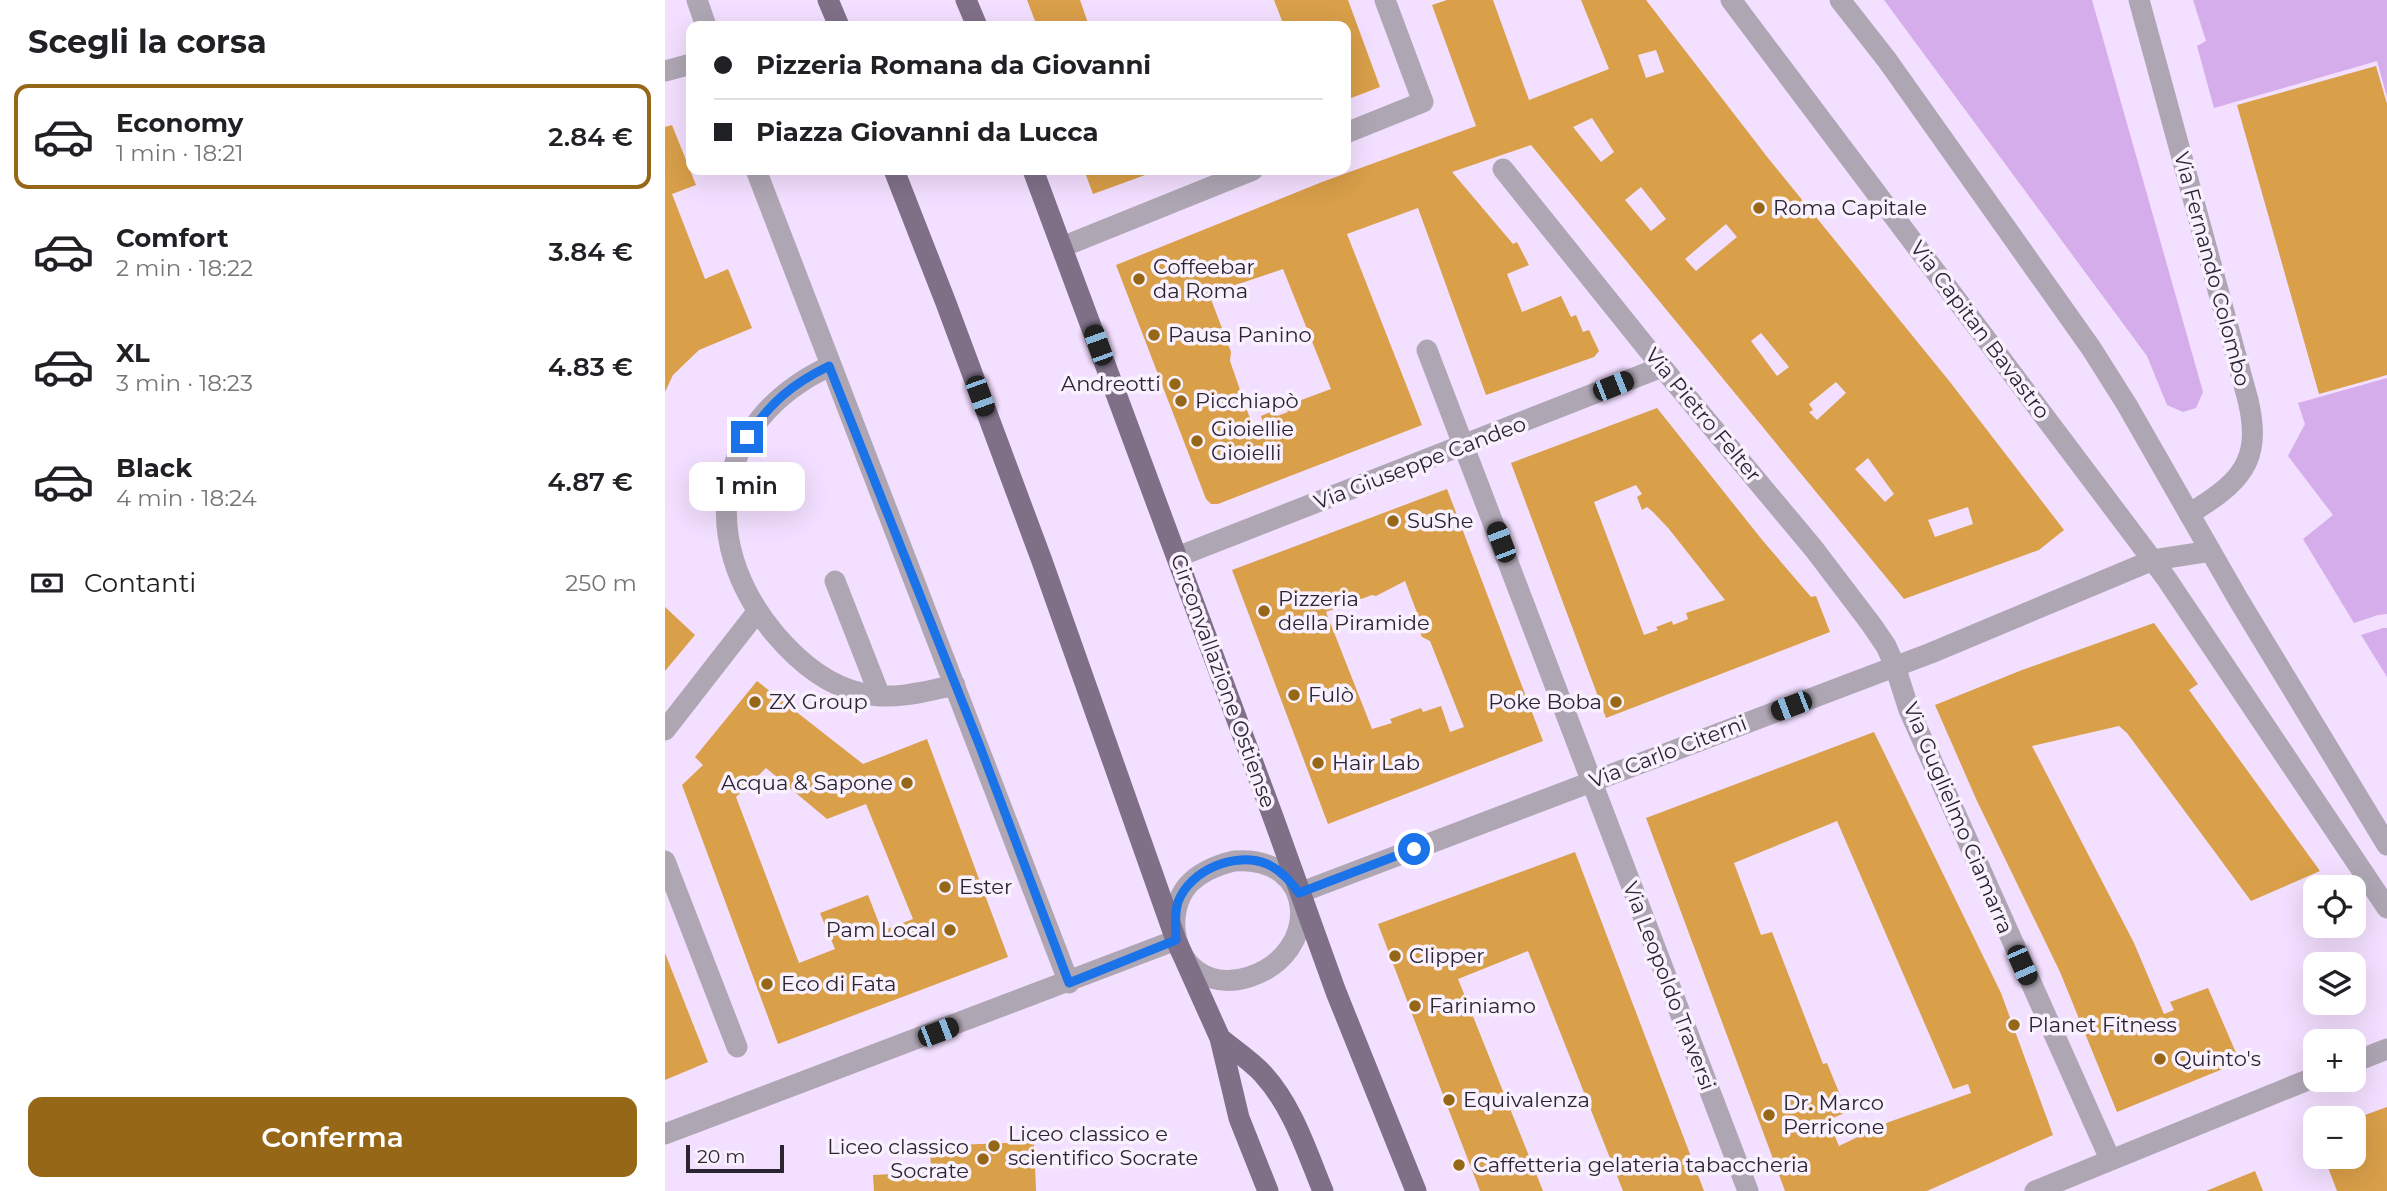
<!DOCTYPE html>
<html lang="it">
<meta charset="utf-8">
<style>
body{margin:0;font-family:Montserrat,sans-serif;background:#f2f2f2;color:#202124;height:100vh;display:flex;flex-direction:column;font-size:26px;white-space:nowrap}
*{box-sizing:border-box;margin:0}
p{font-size:23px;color:#757577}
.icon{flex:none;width:38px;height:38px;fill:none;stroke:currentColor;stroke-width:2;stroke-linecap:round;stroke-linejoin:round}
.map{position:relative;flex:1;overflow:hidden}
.drawer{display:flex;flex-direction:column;background:#fff;width:665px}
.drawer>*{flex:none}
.top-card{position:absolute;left:21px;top:21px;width:665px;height:154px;border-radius:14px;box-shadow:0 7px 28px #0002;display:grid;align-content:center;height:154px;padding:0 28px;background:#fff}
.fabs{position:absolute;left:1638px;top:875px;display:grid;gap:14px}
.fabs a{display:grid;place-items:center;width:63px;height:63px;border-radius:14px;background:#fff;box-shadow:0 7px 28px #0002;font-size:35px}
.scale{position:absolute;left:21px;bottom:18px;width:98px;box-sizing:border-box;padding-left:7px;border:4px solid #2c2531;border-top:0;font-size:19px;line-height:24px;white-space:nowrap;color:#2c2531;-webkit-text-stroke:5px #f9f1fe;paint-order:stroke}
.end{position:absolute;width:32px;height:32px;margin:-16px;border:9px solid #1a73e8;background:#fff;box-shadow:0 0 0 4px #fff}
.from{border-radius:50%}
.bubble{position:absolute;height:49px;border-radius:14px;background:#fff;box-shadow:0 7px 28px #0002;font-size:23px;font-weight:600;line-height:49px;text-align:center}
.car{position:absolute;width:21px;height:42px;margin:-21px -10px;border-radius:9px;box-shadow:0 0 5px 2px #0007;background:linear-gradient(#222 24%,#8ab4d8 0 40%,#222 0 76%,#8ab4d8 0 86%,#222 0)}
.top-card b{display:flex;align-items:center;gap:24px;height:66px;font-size:26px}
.top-card b+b{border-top:2px solid #e0e0e0}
.top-card i{width:18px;height:18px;background:#202124}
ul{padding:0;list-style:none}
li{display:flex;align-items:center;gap:21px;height:105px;margin:0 14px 10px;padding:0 14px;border:4px solid transparent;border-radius:14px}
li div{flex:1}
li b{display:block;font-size:26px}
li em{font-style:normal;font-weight:600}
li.on{border-color:#976718}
li>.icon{width:63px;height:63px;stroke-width:1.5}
h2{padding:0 28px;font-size:32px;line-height:84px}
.pay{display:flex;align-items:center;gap:18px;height:77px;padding:0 28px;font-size:26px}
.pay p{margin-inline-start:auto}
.button{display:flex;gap:14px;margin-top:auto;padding:14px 28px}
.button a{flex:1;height:80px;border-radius:14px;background:#976718;color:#fff;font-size:28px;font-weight:600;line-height:80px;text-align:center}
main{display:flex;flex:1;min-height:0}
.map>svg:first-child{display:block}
.green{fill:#d4adea}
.building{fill:#d99f49;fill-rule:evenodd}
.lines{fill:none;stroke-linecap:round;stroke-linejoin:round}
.minor{stroke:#afa6b4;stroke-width:21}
.major{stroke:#7f7088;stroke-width:21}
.route{stroke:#1a73e8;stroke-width:9}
.poi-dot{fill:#976718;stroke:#f9f1fe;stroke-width:2.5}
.labels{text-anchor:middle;stroke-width:7;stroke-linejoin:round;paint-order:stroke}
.poi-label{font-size:21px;fill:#2c2531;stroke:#f9f1fe;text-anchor:start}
.street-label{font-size:21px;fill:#2c2531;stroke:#f9f1fe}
</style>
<main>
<section class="drawer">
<h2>Scegli la corsa</h2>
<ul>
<li class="on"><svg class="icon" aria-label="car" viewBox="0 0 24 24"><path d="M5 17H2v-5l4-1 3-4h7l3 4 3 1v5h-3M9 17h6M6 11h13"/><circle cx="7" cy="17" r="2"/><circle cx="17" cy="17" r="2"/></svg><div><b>Economy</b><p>1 min · 18:21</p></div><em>2.84 €</em></li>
<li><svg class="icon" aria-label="car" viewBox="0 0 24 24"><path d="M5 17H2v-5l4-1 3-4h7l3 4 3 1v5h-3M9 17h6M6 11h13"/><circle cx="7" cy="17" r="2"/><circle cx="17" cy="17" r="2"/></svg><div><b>Comfort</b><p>2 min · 18:22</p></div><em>3.84 €</em></li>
<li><svg class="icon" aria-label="car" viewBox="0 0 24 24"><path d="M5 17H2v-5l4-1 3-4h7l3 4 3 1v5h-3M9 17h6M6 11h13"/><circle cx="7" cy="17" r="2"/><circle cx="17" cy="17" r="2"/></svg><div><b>XL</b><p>3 min · 18:23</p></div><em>4.83 €</em></li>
<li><svg class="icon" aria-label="car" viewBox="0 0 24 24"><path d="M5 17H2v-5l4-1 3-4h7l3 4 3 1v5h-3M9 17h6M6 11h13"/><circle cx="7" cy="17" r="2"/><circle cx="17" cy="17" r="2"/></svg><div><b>Black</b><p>4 min · 18:24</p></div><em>4.87 €</em></li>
</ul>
<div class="pay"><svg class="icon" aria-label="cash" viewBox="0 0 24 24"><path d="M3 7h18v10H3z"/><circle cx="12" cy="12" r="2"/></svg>Contanti<p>250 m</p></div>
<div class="button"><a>Conferma</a></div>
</section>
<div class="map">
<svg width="1722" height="1191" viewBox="0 0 1722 1191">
<rect width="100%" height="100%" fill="#f3dfff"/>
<!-- green -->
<path class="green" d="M1219,0H1427L1538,392L1531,408L1518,412L1502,405L1482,356Z
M1528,0H1722V97L1712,61L1549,108L1532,46L1541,41Z
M1722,378V614L1713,615L1689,623L1638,539L1668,515L1623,456L1640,424L1633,403Z
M1718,628H1722V677L1696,635Z"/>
<!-- building -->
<path class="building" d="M362,0H415L424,26H372Z
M609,0H683L715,87L681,100V26H619Z
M782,0H828L864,100L944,69L916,0H981L1103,158L1285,382L1399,530L1374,550L1239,599L866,145L787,172L848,244L852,242L864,265L842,274L857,312L896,296L906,317L911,315L918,332L924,330L934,351L929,357L821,395L753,208L682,234L757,425L553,504H546L541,499L451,265L657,182L811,126L767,5ZM991,50L999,72L981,78L973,55ZM927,118L949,152L936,162L908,127ZM976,187L1001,219L986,231L960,200ZM1061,224L1072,237L1031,271L1020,259ZM618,269L666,389L620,406L623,412L612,416L608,411L596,416L599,425L590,433L565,361L566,352L544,294ZM1096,333L1124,367L1112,376L1086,341ZM1171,382L1181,393L1152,420L1144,412L1148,410L1144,404ZM1203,458L1229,494L1220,502L1190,469ZM1303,507L1308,524L1270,537L1263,520Z
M1711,66L1722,104V375L1654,394L1572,105Z
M7,125L31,185L7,194L40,279L63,269L87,328L34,350L8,375L0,392V127Z
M419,170H494L428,194Z
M992,408L1098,541L1146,597L1151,596L1165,632L941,718L846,463ZM971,485L977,494L972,497L977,510L982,507L988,512L1004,529L1060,600L1021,613L1023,619L1008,625L1007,621L991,627L993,630L979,635L929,502Z
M782,489L878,741L663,824L567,570ZM740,581L754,618L752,619L755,632L757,637L765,641L799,727L785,732L776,706L758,712L756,708L725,719L727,723L707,729L661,612L707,595L711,596Z
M0,607L30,635L0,671Z
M1489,623L1533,684L1524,690L1655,871L1586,901L1462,733L1454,726L1367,746L1469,943L1499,1014L1509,1010L1505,1002L1543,988L1575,1062L1452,1112L1395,972L1312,801L1270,705L1357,670Z
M92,681L198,764L262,739L343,957L113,1044L17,785L38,765L30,757ZM101,768L162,819L201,804L248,919L217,931L203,895L155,913L170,949L134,963L71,797Z
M1209,732L1336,993L1388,1135L1262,1191H1120L981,818ZM1172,821L1288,1089L1303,1084L1306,1093L1224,1122L1174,1146L1163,1120L1182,1112L1162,1063L1158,1064L1107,932L1096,935L1069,863Z
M910,852L1039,1191H958L863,951L793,979L878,1191H815L763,1056L713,924Z
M0,953L43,1062L0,1080Z
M1722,1107V1191H1672L1659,1157H1689V1119Z
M369,1142L371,1191H209L208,1175L266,1172L265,1146Z
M1590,1171L1598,1191H1541Z"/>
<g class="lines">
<!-- minor -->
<path class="minor" d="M32,0L41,26
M1066,0L1501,578L1722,908
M1175,0L1222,60L1426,348L1462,405L1573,599L1722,845
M1474,0L1583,400C1598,463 1574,483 1524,514
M0,71L26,64
M681,133L758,102L720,0
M838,169L997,367L1149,549L1206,624L1221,646L1230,666L1244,710L1445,1159
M91,170L404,983
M397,247L588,170
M762,350L1083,1191
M165,366C49,420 30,538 110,634C132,660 161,685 196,693C227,701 259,692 290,685
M512,557L997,367
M170,581L215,696
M0,730L92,612
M0,861L72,1047
M569,861C653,855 657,954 584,977C569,982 551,982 537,974C507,958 501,911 523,885C535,872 552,865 569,861Z
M634,893L1266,653L1488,560L1546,551
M1689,1062L1722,1049
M0,1134L511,940
M1370,1191L1650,1077"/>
<!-- major -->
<path class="major" d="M163,0L174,26
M301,0L312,26
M229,170L281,303L377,561L511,940L555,1038L574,1118L603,1191
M368,170L607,814L671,992L751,1191
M555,1038C569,1050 585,1060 598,1074C628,1107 641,1150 658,1191"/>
</g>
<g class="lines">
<!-- route -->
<path class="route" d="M82,437C106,402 127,384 164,366L314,744L404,983L511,940C511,928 509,914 513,902C525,870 570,851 602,864C616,870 625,881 634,893L749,849"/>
</g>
<!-- markers -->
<g class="poi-dot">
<circle cx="1094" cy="208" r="7"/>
<circle cx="474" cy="279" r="7"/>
<circle cx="489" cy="335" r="7"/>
<circle cx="510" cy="384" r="7"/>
<circle cx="516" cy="401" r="7"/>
<circle cx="532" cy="441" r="7"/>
<circle cx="728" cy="521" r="7"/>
<circle cx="599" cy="611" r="7"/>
<circle cx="629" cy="695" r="7"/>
<circle cx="90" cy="702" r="7"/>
<circle cx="951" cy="702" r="7"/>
<circle cx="653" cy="763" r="7"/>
<circle cx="242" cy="783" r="7"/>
<circle cx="280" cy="887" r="7"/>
<circle cx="285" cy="930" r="7"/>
<circle cx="730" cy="956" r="7"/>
<circle cx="102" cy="984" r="7"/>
<circle cx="750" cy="1006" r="7"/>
<circle cx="1349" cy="1025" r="7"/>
<circle cx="1495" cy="1059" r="7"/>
<circle cx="784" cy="1100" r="7"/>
<circle cx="1104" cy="1115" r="7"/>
<circle cx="329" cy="1146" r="7"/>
<circle cx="318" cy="1159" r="7"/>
<circle cx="794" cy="1165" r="7"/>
</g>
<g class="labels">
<!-- poi labels -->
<g class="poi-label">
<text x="1108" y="215">Roma Capitale</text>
<text x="488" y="274">Coffeebar<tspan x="488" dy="24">da Roma</tspan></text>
<text x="503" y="342">Pausa Panino</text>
<text x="496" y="391" text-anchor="end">Andreotti</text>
<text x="530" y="408">Picchiapò</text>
<text x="546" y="436">Gioiellie<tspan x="546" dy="24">Gioielli</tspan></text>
<text x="742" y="528">SuShe</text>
<text x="613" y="606">Pizzeria<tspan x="613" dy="24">della Piramide</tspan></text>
<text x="643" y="702">Fulò</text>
<text x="104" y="709">ZX Group</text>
<text x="937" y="709" text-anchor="end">Poke Boba</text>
<text x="667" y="770">Hair Lab</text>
<text x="228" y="790" text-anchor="end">Acqua &amp; Sapone</text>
<text x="294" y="894">Ester</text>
<text x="271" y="937" text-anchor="end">Pam Local</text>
<text x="744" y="963">Clipper</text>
<text x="116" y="991">Eco di Fata</text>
<text x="764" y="1013">Fariniamo</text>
<text x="1363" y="1032">Planet Fitness</text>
<text x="1509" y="1066">Quinto's</text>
<text x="798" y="1107">Equivalenza</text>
<text x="1118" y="1110">Dr. Marco<tspan x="1118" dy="24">Perricone</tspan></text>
<text x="343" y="1141">Liceo classico e<tspan x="343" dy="24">scientifico Socrate</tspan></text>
<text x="304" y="1154" text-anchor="end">Liceo classico<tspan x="304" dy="24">Socrate</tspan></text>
<text x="808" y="1172">Caffetteria gelateria tabaccheria</text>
</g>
<!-- street labels -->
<g class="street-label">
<text transform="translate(1547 269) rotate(75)" y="7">Via Fernando Colombo</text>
<text transform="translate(1315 330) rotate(53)" y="7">Via Capitan Bavastro</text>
<text transform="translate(1038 415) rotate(50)" y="7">Via Pietro Felter</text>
<text transform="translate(755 463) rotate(-21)" y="7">Via Giuseppe Candeo</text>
<text transform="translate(558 681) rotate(70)" y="7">Circonvallazione Ostiense</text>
<text transform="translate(1003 752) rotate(-21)" y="7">Via Carlo Citerni</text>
<text transform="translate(1293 818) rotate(67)" y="7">Via Guglielmo Ciamarra</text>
<text transform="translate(1004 986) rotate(69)" y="7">Via Leopoldo Traversi</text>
</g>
</g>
</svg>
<div class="fabs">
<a><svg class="icon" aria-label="locate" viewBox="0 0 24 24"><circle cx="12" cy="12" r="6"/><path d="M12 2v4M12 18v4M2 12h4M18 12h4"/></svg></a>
<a><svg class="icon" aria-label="layers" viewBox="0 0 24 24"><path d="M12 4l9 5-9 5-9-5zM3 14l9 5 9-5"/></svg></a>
<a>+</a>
<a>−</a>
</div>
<div class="scale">20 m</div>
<i class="end from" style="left:749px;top:849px"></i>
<i class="end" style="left:82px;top:437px"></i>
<div class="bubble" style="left:24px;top:462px;width:116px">1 min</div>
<i class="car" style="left:433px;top:345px;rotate:340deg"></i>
<i class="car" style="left:948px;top:386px;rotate:68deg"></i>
<i class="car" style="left:315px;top:396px;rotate:160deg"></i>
<i class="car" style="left:836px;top:542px;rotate:339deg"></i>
<i class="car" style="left:1126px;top:706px;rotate:249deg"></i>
<i class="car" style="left:1357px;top:965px;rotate:156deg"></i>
<i class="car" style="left:273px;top:1032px;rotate:69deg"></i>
<div class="top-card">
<b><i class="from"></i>Pizzeria Romana da Giovanni</b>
<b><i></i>Piazza Giovanni da Lucca</b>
</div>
</div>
</main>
